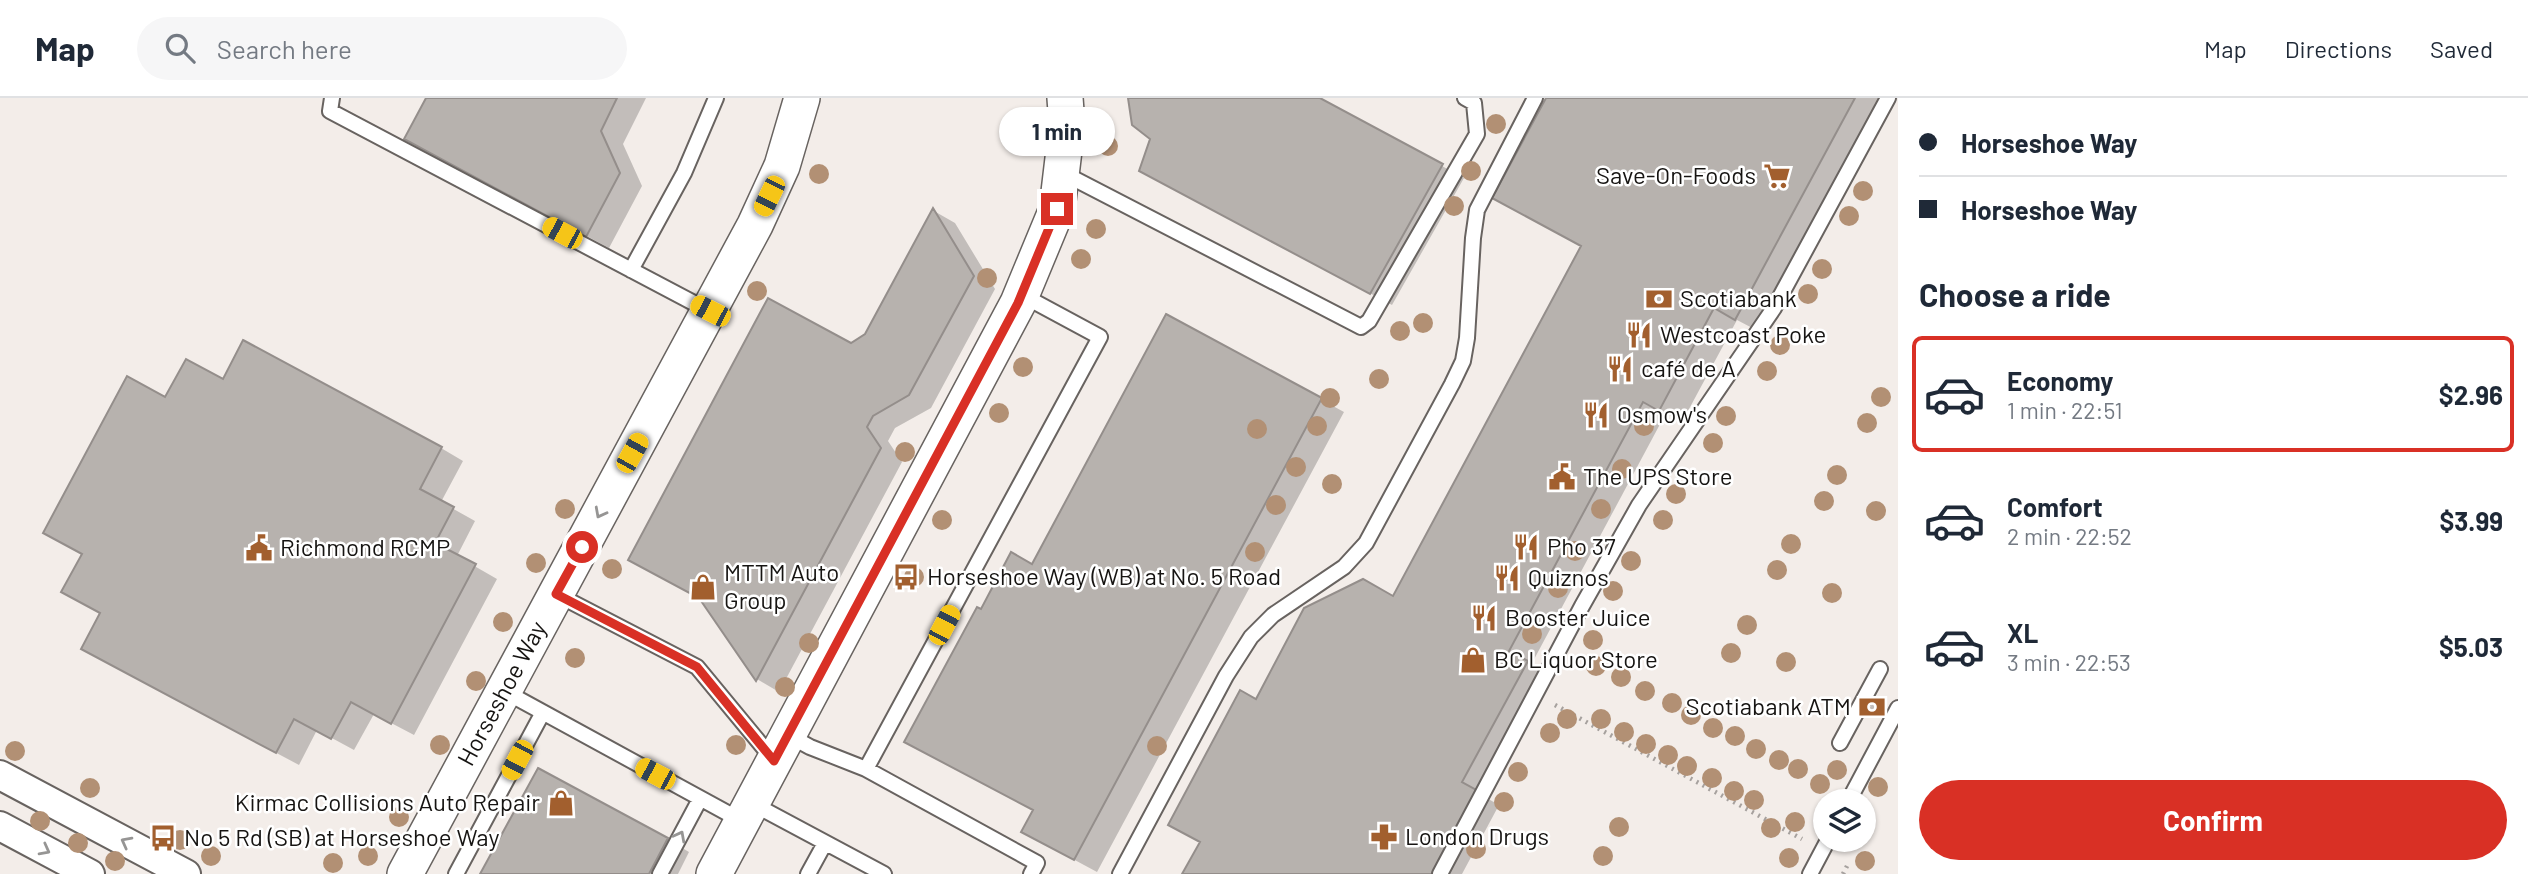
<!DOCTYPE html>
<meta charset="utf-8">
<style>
body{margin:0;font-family:Barlow,sans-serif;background:#f6f6f7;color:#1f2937;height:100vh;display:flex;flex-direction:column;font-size:26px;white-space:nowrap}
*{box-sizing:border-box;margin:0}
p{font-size:23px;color:#747a83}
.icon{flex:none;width:38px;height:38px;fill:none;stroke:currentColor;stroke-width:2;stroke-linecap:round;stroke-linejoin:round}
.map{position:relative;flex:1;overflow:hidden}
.side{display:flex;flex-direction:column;background:#fff;width:630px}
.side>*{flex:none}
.guide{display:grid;align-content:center;height:154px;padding:0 21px;background:#fff}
.fabs{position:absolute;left:1813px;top:691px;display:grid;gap:14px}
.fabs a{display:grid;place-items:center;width:63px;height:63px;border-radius:50%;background:#fff;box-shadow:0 2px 5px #0004;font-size:35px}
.end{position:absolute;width:32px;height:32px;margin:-16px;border:9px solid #d93025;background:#fff;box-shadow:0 0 0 4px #fff}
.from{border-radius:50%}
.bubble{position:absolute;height:49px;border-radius:24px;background:#fff;box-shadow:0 2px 5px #0004;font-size:23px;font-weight:700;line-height:49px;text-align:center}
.car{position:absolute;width:21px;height:42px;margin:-21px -10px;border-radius:9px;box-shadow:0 0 5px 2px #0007;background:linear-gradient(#f5c518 24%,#345 0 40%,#f5c518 0 76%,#345 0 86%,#f5c518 0)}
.guide b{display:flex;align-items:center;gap:24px;height:66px;font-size:26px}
.guide b+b{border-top:2px solid #e0e1e3}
.guide i{width:18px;height:18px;background:#1f2937}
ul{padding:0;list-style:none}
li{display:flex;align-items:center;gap:21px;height:116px;margin:0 14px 10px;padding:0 7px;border:4px solid transparent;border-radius:10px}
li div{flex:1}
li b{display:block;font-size:26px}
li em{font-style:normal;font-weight:700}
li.on{border-color:#d93025}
li>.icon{width:63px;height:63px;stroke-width:1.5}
h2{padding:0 21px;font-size:32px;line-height:84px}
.action{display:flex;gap:14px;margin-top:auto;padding:14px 21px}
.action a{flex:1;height:80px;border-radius:42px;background:#d93025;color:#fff;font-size:28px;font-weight:700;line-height:80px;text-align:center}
header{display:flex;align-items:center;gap:42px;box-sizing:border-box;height:98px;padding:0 35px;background:#fff;border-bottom:2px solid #e0e1e3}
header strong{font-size:33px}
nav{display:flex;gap:38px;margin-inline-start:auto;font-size:24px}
.search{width:490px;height:63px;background:#f6f6f7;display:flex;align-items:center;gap:18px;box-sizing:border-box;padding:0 24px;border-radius:38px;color:#747a83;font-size:26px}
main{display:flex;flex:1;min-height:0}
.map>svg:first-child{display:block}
.shadow{fill:#0003}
.building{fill:#b7b2ae;stroke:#948e8b;stroke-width:2}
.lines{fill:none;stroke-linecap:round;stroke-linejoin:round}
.service-casing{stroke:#686360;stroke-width:18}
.minor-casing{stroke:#686360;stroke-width:32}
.tertiary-casing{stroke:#686360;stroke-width:38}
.path{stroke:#a6a19e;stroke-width:4.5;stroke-dasharray:2 5;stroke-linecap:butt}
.service{stroke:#fff;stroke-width:14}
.minor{stroke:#fff;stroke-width:28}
.tertiary{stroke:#fff;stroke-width:35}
.tree{fill:#b29074}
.oneway{stroke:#969594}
.route{stroke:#d93025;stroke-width:9}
.labels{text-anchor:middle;stroke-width:5;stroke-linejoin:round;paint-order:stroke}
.poi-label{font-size:24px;fill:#161412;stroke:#fff;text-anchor:start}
.street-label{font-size:24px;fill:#161412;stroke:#fff}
</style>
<header>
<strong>Map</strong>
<div class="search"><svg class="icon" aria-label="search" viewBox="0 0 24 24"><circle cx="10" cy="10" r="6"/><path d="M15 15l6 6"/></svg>Search here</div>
<nav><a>Map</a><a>Directions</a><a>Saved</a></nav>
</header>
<main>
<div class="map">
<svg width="1898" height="776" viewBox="0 0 1898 776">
<rect width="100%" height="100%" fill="#f3ede9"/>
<!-- shadow -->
<path class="shadow" d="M428,0H646L623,46L642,88L609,150L428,53Z
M1130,0H1317L1464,80L1392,207L1164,85L1152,40Z
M1548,0H1884L1758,233L1737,222L1682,324L1666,315L1531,567L1549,577L1483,698L1499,707L1462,776H1184L1202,744L1256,603L1394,500L1583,148Z
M934,113L955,125L995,191L931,310L895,330L888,343L902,364L779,594L757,581L701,500L851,247L866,237Z
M1167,218L1344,314L1097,774L1045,746L981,514L1033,469Z
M224,283L441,350L463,363L441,404L475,423L457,458L497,481L414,637L374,616L354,652L317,632L299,667L105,563L102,515L166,301Z
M1873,604L1882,609L1877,618L1868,613Z
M667,741L689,754L678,776H482Z"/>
<!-- building -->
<path class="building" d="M426,0H617L601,33L620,75L586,139L404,41Z
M1128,0H1320L1443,66L1370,196L1139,73L1150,41L1132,27Z
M1546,0H1855L1735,222L1714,210L1659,313L1643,304L1509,553L1528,563L1462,684L1478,693L1433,776H1182L1200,744L1168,727L1240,592L1256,601L1304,510L1363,481L1393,498L1581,148L1492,100Z
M933,110L974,178L909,297L873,318L867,329L881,350L756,583L699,500L628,462L768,200L851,245L865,236Z
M1166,216L1322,300L1074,762L1021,734L1033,712L904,644L977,509L981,511L1011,454L1032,466Z
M243,242L442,349L420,391L454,409L435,445L476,466L391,626L351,604L331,641L294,621L276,655L81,551L100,515L61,494L82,456L43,435L127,278L165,299L186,261L223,281Z
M538,670L668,740L649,776H480Z"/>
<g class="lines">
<!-- service casing -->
<g class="service-casing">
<path id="service" d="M332,0L330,13L709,213
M1063,75L1361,229L1369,223L1477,36L1474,5L1465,0
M631,172L684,75L716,0
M556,496L697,569L773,661
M504,593L742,723
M788,637L810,649L866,671L1037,765L1031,776
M1840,645L1880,571
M866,671L1100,239L1022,197
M1848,704L1898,610
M753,706L884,776
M456,776L542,616
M660,776L700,701
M808,776L825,745
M1120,776L1226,578L1251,539L1273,517L1344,469L1366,445L1452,286L1463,263L1467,240L1473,140L1477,112L1535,0
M1440,776L1582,508L1639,407L1774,210L1888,0
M1810,776L1828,742"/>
</g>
<!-- minor casing -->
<g class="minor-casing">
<path id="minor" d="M0,677L186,776
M0,728L90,776"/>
</g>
<!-- tertiary casing -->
<g class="tertiary-casing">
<g id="tertiary">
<path id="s1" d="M405,776L755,127L782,68L802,0"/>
<path d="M714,776L1018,205L1057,111L1067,27L1065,0"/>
</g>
</g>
<!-- path -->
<path class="path" d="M1555,607L1802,741
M1843,776L1848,766"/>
<!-- service -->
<use href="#service" class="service"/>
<!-- minor -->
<use href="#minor" class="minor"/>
<!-- tertiary -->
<use href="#tertiary" class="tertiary"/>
</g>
<!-- trees -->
<g class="tree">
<circle cx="1496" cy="26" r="10"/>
<circle cx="1021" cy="47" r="10"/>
<circle cx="1108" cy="48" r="10"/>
<circle cx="1471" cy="73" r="10"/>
<circle cx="819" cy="76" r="10"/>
<circle cx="1863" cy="93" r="10"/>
<circle cx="1454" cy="108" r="10"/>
<circle cx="1849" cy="118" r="10"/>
<circle cx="1096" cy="131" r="10"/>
<circle cx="1081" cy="161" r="10"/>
<circle cx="1822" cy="171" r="10"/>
<circle cx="987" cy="180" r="10"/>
<circle cx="757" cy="193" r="10"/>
<circle cx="1808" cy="196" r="10"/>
<circle cx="1423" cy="225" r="10"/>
<circle cx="1400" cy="233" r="10"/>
<circle cx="1780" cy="247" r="10"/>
<circle cx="1023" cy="269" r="10"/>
<circle cx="1767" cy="273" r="10"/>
<circle cx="1379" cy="281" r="10"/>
<circle cx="1881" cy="299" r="10"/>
<circle cx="1330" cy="300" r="10"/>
<circle cx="999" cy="315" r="10"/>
<circle cx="1726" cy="318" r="10"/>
<circle cx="1867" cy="325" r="10"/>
<circle cx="1317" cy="328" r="10"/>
<circle cx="1644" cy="328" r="10"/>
<circle cx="1257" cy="331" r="10"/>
<circle cx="1713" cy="345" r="10"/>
<circle cx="905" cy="354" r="10"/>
<circle cx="1296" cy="369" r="10"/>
<circle cx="1622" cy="371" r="10"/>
<circle cx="1837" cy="377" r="10"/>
<circle cx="1332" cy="386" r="10"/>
<circle cx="1676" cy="396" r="10"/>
<circle cx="1824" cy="403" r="10"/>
<circle cx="1276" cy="407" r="10"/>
<circle cx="565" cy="411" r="10"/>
<circle cx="1601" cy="411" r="10"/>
<circle cx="1876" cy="413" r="10"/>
<circle cx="942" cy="422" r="10"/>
<circle cx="1663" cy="422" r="10"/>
<circle cx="1791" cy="446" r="10"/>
<circle cx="1575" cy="453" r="10"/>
<circle cx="1255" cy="454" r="10"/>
<circle cx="1631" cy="463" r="10"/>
<circle cx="536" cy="465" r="10"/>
<circle cx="612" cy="471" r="10"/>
<circle cx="1777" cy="472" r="10"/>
<circle cx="914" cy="479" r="10"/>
<circle cx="1558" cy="490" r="10"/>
<circle cx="1613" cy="493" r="10"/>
<circle cx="1832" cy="495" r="10"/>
<circle cx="503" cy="524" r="10"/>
<circle cx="1747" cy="527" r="10"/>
<circle cx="1532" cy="536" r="10"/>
<circle cx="1593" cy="542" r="10"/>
<circle cx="809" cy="545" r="10"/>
<circle cx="1731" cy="555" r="10"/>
<circle cx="575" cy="560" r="10"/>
<circle cx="1786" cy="564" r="10"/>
<circle cx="1596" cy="568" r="10"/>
<circle cx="1621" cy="579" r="10"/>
<circle cx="476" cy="583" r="10"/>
<circle cx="785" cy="589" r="10"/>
<circle cx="1645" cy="593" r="10"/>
<circle cx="1672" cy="605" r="10"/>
<circle cx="1691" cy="617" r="10"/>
<circle cx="1567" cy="621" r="10"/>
<circle cx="1601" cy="621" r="10"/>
<circle cx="1713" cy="630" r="10"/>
<circle cx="1624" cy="634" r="10"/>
<circle cx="1550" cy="635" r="10"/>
<circle cx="1735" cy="638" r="10"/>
<circle cx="1646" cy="646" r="10"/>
<circle cx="440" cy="647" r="10"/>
<circle cx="736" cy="647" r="10"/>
<circle cx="1157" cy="648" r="10"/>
<circle cx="1756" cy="651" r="10"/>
<circle cx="15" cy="653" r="10"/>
<circle cx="1668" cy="657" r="10"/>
<circle cx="1779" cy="662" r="10"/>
<circle cx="1687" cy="668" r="10"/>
<circle cx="1798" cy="671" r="10"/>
<circle cx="1837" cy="672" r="10"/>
<circle cx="1518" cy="674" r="10"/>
<circle cx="1712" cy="680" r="10"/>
<circle cx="1820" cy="686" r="10"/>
<circle cx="1878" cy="689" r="10"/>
<circle cx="90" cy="690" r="10"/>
<circle cx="1734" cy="693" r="10"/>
<circle cx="1754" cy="702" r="10"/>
<circle cx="1504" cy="704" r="10"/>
<circle cx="399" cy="719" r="10"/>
<circle cx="40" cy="723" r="10"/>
<circle cx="1795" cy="724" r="10"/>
<circle cx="1619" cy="729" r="10"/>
<circle cx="1771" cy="730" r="10"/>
<circle cx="180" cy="742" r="10"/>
<circle cx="78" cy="745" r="10"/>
<circle cx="1476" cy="751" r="10"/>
<circle cx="211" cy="758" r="10"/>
<circle cx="368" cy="758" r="10"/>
<circle cx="1603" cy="758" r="10"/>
<circle cx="1789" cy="760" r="10"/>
<circle cx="115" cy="763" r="10"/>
<circle cx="1865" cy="763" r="10"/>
<circle cx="333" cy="765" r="10"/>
</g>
<!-- one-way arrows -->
<defs><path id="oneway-chevron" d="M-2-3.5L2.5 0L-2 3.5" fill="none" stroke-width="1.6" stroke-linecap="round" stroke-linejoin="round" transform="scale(1.75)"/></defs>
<g class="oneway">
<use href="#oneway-chevron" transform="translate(600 415) rotate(118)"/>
<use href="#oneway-chevron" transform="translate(680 738) rotate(-62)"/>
<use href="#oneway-chevron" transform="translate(126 744) rotate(-152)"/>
<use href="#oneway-chevron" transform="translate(45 752) rotate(28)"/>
</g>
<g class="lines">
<!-- route -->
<path class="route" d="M582,449L556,496L697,569L774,663L1018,205L1057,111"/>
</g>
<!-- icons -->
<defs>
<g id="supermarket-bare" transform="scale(2.1)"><path d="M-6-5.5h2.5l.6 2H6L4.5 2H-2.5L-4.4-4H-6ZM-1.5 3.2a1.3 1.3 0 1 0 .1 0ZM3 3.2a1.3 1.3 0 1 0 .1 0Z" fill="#a25f2e" stroke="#fff" stroke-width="2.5" paint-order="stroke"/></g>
<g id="bank-bare" transform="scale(2.1)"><path d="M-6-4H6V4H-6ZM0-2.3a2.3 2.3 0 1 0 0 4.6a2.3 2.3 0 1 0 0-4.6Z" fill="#a25f2e" stroke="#fff" stroke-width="2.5" paint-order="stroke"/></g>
<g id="restaurant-bare" transform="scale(2.1)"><path d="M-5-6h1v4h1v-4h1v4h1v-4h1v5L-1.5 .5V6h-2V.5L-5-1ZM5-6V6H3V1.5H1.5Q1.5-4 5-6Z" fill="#a25f2e" stroke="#fff" stroke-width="2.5" paint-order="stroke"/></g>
<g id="civic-bare" transform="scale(2.1)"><path d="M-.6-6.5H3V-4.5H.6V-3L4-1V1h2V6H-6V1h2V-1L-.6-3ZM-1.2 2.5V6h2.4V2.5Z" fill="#a25f2e" stroke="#fff" stroke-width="2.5" paint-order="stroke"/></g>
<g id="bus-bare" transform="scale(2.1)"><path d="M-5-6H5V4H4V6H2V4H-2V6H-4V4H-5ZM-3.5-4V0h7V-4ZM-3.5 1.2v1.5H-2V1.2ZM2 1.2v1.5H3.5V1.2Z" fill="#a25f2e" stroke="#fff" stroke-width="2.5" paint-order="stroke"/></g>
<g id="shop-bare" transform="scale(2.1)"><path d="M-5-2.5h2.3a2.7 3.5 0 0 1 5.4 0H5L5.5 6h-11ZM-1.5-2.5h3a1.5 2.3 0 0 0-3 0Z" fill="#a25f2e" stroke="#fff" stroke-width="2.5" paint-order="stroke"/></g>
<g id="pharmacy-bare" transform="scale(2.1)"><path d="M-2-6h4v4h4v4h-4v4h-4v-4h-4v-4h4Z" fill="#a25f2e" stroke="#fff" stroke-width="2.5" paint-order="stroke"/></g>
</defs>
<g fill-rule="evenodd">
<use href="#supermarket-bare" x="1777" y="78"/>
<use href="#bank-bare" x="1659" y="201"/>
<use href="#restaurant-bare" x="1639" y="237"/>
<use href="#restaurant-bare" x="1620" y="271"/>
<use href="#restaurant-bare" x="1596" y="317"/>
<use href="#civic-bare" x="1562" y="379"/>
<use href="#restaurant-bare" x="1526" y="449"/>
<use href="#civic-bare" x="259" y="450"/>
<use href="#bus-bare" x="906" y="479"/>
<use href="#restaurant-bare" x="1507" y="480"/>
<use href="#shop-bare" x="703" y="489"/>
<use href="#restaurant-bare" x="1484" y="520"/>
<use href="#shop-bare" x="1473" y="562"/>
<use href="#bank-bare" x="1872" y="609"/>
<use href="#shop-bare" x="561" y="705"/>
<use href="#pharmacy-bare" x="1384" y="739"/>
<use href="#bus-bare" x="163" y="740"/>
</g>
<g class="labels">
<!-- poi labels -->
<g class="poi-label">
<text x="1756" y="86" text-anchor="end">Save-On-Foods</text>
<text x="1680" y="209">Scotiabank</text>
<text x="1660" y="245">Westcoast Poke</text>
<text x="1641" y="279">café de A</text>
<text x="1617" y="325">Osmow's</text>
<text x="1583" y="387">The UPS Store</text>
<text x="1547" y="457">Pho 37</text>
<text x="280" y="458">Richmond RCMP</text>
<text x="724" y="483">MTTM Auto<tspan x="724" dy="28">Group</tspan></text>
<text x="927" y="487">Horseshoe Way (WB) at No. 5 Road</text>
<text x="1528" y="488">Quiznos</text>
<text x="1505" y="528">Booster Juice</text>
<text x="1494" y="570">BC Liquor Store</text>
<text x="1851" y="617" text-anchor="end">Scotiabank ATM</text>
<text x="540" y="713" text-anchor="end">Kirmac Collisions Auto Repair</text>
<text x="1405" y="747">London Drugs</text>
<text x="184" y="748">No 5 Rd (SB) at Horseshoe Way</text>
</g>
<!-- street labels -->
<g class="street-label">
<text dy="8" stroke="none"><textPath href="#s1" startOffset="205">Horseshoe Way</textPath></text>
</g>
</g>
</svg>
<div class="fabs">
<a><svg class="icon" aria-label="layers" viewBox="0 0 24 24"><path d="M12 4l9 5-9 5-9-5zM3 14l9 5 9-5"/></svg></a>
</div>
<i class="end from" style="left:582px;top:449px"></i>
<i class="end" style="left:1057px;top:111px"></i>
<div class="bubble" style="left:999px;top:9px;width:116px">1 min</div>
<i class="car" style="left:769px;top:98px;rotate:206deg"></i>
<i class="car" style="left:562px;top:135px;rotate:298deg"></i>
<i class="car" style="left:710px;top:213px;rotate:297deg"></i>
<i class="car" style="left:632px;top:355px;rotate:29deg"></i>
<i class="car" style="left:944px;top:527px;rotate:28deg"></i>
<i class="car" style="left:517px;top:662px;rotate:208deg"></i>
<i class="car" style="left:655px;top:676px;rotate:298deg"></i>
</div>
<section class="side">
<div class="guide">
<b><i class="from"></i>Horseshoe Way</b>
<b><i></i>Horseshoe Way</b>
</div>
<h2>Choose a ride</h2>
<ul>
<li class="on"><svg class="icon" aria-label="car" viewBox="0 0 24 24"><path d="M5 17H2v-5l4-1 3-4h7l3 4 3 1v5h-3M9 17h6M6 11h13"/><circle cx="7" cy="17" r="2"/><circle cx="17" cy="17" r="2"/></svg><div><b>Economy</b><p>1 min · 22:51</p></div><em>$2.96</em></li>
<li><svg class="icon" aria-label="car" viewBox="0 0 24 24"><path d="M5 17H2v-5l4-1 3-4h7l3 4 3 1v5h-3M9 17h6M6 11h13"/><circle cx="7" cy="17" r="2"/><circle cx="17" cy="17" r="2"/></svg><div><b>Comfort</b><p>2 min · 22:52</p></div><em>$3.99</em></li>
<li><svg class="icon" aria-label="car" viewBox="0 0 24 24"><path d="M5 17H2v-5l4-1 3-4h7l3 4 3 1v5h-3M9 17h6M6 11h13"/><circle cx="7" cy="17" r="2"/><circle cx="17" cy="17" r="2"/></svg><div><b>XL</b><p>3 min · 22:53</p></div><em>$5.03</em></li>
</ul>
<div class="action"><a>Confirm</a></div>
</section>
</main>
